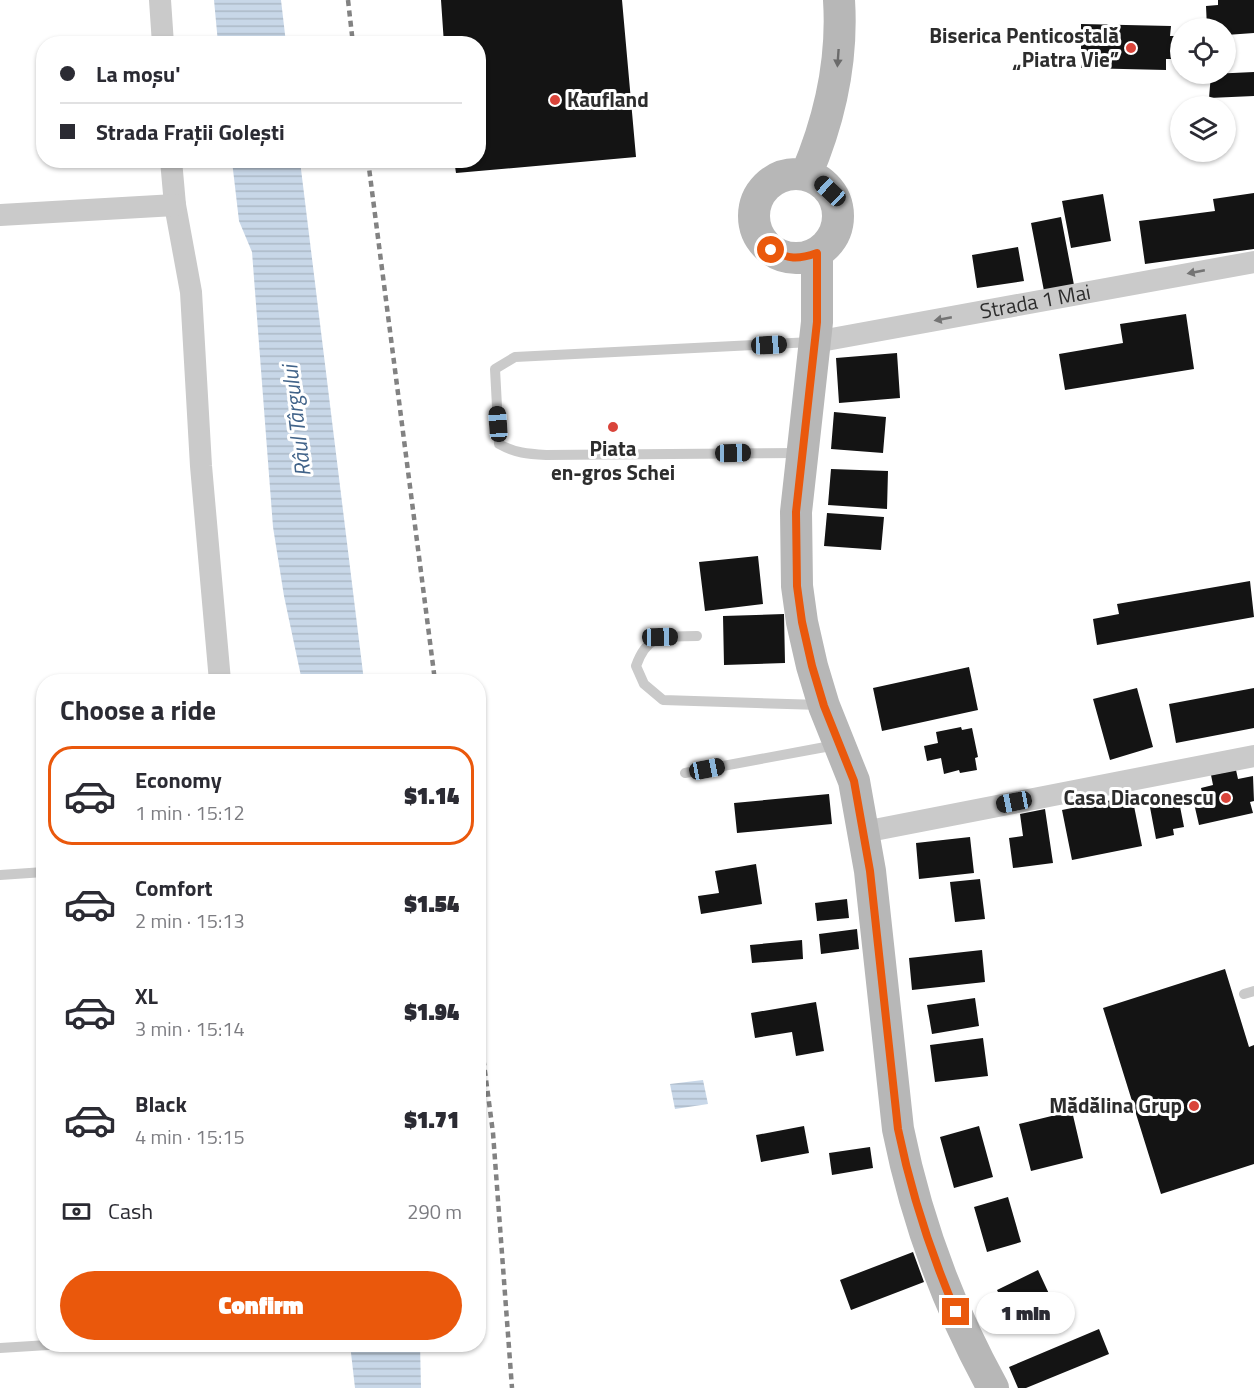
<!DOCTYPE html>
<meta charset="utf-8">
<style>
body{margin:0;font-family:"Titillium Web",sans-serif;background:#f2f2f3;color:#2b2b33;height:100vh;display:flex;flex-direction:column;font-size:22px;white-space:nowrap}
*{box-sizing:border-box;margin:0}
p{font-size:20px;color:#7c7c81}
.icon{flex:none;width:33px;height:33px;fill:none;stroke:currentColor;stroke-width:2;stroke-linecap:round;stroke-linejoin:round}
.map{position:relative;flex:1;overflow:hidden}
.drawer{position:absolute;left:36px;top:674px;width:450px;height:678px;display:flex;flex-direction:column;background:#fff;border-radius:24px;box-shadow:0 2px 4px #0004}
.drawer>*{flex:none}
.guide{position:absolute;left:36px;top:36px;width:450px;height:132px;border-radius:24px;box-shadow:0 2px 4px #0004;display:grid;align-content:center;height:132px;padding:0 24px;background:#fff}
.controls{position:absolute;left:1170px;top:18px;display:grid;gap:12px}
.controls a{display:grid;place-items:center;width:66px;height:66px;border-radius:50%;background:#fff;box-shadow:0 2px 4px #0004;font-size:30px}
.end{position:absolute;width:27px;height:27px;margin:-14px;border:8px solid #ea580c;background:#fff;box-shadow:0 0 0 3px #fff}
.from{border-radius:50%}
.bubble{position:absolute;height:42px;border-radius:21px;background:#fff;box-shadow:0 2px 4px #0004;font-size:20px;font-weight:800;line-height:42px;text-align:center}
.car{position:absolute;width:18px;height:36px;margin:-18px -9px;border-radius:8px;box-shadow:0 0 4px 2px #0007;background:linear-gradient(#222 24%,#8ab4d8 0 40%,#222 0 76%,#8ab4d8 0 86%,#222 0)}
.guide b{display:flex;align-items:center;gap:21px;height:57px;font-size:22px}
.guide b+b{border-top:2px solid #e1e1e2}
.guide i{width:15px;height:15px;background:#2b2b33}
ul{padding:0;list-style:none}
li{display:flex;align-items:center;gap:18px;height:99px;margin:0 12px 9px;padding:0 12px;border:3px solid transparent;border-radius:24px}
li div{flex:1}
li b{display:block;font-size:22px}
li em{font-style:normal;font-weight:800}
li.active{border-color:#ea580c}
li>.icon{width:54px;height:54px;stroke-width:1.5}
h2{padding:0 24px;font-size:27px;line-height:72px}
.pay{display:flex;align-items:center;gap:15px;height:66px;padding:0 24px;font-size:22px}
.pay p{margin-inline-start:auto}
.button{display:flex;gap:12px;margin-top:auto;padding:12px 24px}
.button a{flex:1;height:69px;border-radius:36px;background:#ea580c;color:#fff;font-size:24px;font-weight:800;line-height:69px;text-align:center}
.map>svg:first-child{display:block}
.water{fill:url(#water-rules)}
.building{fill:#141414}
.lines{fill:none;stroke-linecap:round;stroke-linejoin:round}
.service{stroke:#cacaca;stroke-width:10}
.minor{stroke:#cacaca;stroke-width:22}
.secondary{stroke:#b7b7b7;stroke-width:32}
.rail{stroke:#828282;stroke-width:4.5;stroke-dasharray:6 4.5;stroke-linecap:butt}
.oneway{fill:#6b6b6b}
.oneway2{fill:#747474}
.route{stroke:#ea580c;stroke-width:8}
.poi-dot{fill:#d9443a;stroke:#fff;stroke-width:2}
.labels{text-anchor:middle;stroke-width:6;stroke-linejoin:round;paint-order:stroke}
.poi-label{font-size:21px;font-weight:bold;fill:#2d2d2d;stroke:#fff;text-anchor:end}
.street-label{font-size:21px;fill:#2d2d2d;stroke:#fff}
.water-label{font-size:22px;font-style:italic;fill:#416389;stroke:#fff}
</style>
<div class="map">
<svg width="1254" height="1388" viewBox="0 0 1254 1388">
<defs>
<pattern id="water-rules" width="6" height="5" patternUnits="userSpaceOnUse" patternTransform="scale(1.5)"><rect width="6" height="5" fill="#c8d7e8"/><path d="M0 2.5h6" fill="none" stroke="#acb9c7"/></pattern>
</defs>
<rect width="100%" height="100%" fill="#fff"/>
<!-- water -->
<path class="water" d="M214,0H281L286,43H218Z
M232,161H300L364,681H302L284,596L273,527L252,252L239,221Z
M703,1080L708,1104L675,1109L670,1084Z
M350,1344H420L421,1388H355Z"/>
<!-- building -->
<path class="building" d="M441,0H622L636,157L456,173L454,160H478V44H444Z
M1218,0H1254V33L1226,35V28H1207L1206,6L1218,5Z
M1081,24L1171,26L1170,36H1180V59H1166V70L1081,68Z
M1254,72V96L1209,98L1211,74Z
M1254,193V249L1145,264L1139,221L1215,211L1213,199Z
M1103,194L1111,241L1071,248L1062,201Z
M1061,217L1074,285L1044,291L1031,223Z
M1018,247L1024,281L977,288L972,255Z
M1186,314L1194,369L1065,390L1059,354L1123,343L1120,324Z
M897,353L900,398L839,403L836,358Z
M834,412L886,417L883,453L831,449Z
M831,469L888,471L887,509L828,505Z
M827,513L884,517L881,550L824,546Z
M758,556L763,604L705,611L699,562Z
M1250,581L1254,617L1097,645L1093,619L1119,614L1117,604Z
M784,614L785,663L724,665L723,616Z
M969,667L978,710L882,731L873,688Z
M1137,688L1153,747L1110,760L1093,699Z
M1254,688V728L1176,743L1169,704Z
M961,727L962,730L972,728L978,757L975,758L977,770L960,773L959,770L944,774L941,758L927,761L924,746L938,743L936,732Z
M1236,770L1238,779L1253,776L1254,801L1250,802L1253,813L1199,825L1193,799L1203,797L1201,788L1213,785L1211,775Z
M829,794L832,824L737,833L734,803Z
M1132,796L1142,846L1072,860L1062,810Z
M1178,796L1184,827L1173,829L1174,835L1156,839L1149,802Z
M1045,809L1053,863L1013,868L1009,838L1023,836L1020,814Z
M970,837L974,873L919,879L916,843Z
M756,864L762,904L701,914L698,896L719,893L715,871Z
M980,879L985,919L955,922L950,882Z
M847,899L849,918L817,921L815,903Z
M857,929L859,949L821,954L819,934Z
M802,940L803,959L752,963L750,945Z
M982,950L985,982L912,990L909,958Z
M1225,969L1249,1047L1254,1045V1164L1161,1194L1103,1008Z
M975,998L979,1026L932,1034L927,1005Z
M816,1002L824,1051L796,1056L792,1032L755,1038L751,1013Z
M983,1038L988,1076L935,1082L930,1045Z
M1072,1111L1083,1158L1031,1171L1019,1124Z
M804,1126L809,1153L761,1162L756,1135Z
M979,1126L993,1177L954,1188L940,1137Z
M870,1147L873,1168L832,1175L829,1153Z
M1008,1197L1021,1242L987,1252L974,1207Z
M913,1252L924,1282L851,1310L840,1280Z
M1038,1270L1057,1311L1016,1330L997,1290Z
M1099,1329L1109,1354L1026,1388H1018L1009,1367Z"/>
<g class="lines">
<!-- service -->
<path class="service" d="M799,453L546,455C528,454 515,453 499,444L495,369L515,357L812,342
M697,636C665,637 648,632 636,666L644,684L663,700L821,705
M685,773L836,745
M0,875L44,872
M1244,994L1254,991
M0,1348L64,1344"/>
<!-- minor -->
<g class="minor">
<path d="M160,0L163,44"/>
<path d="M171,160L175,205L191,292L201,466L220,681"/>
<path d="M0,215L175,205"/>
<path id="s1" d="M815,342L1254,262"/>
<path d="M864,832L1254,756"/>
</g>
<!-- secondary -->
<path class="secondary" d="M754 216a42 42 0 1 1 84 0a42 42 0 1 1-84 0Z
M806,175C830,119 843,62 839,0
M817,253V322L796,512L797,586L802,622L812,666L824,706L854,781L870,871L898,1129C916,1219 949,1308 993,1388"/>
<!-- rail -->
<path class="rail" d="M348,0L353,44
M368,160L435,681
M478,1018L493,1133L512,1388"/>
</g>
<!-- one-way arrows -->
<defs><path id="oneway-solid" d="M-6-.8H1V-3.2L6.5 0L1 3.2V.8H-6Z" transform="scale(1.5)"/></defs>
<use class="oneway" href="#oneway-solid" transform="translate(838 58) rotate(94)"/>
<g class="oneway2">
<use href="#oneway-solid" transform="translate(1196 272) rotate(169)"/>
<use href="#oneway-solid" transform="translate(943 319) rotate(169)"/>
</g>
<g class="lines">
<!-- route -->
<path class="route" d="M771,250C789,259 797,260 817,253V322L796,512L797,586L802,622L812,666L824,706L854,781L870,871L898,1129C911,1192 931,1254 956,1312"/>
</g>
<!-- markers -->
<g class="poi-dot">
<circle cx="1131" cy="48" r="6"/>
<circle cx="555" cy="100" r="6"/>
<circle cx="613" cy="427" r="6"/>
<circle cx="1226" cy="798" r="6"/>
<circle cx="1194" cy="1106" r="6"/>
</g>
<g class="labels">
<!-- poi labels -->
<g class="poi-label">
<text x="1119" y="43">Biserica Penticostală<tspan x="1119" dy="24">„Piatra Vie”</tspan></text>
<text x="567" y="107" text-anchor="start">Kaufland</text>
<text x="613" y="456" text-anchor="middle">Piata<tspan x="613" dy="24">en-gros Schei</tspan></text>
<text x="1214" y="805">Casa Diaconescu</text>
<text x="1182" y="1113">Mădălina Grup</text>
</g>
<!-- street labels -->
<g class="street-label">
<text dy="7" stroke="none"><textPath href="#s1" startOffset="224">Strada 1 Mai</textPath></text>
</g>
<!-- water labels -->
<g class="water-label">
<text transform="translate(296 421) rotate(-97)" y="8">Râul Târgului</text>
</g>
</g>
</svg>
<div class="controls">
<a><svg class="icon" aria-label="locate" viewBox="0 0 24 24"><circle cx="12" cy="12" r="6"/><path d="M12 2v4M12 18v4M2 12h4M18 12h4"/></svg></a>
<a><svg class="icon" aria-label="layers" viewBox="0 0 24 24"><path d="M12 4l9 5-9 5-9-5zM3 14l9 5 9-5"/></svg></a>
</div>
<i class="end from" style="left:771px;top:250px"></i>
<i class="end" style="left:956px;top:1312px"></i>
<div class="bubble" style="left:976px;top:1292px;width:99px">1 min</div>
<i class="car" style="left:830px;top:191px;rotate:313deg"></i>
<i class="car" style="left:769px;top:345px;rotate:87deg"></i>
<i class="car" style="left:498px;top:424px;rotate:356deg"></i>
<i class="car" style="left:733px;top:453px;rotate:89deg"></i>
<i class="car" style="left:660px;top:637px;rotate:89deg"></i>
<i class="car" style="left:707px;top:769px;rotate:79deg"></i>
<i class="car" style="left:1014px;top:802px;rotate:259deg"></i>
<div class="guide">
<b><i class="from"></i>La moșu'</b>
<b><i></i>Strada Frații Golești</b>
</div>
<section class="drawer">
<h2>Choose a ride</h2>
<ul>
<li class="active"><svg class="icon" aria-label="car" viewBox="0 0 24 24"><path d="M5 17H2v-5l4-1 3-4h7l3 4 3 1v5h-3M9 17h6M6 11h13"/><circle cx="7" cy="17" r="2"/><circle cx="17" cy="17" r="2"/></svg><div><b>Economy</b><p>1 min · 15:12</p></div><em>$1.14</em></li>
<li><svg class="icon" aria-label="car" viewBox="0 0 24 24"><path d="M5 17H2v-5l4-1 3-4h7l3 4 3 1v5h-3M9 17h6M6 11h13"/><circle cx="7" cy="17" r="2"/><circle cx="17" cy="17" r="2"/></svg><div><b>Comfort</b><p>2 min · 15:13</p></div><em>$1.54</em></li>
<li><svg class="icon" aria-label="car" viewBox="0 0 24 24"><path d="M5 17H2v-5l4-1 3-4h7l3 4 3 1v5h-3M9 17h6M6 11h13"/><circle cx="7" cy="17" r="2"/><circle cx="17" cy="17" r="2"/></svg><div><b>XL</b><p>3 min · 15:14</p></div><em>$1.94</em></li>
<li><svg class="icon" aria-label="car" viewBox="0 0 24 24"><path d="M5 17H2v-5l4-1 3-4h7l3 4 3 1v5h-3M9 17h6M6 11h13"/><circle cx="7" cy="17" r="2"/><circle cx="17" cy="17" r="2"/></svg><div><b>Black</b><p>4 min · 15:15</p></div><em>$1.71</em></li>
</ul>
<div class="pay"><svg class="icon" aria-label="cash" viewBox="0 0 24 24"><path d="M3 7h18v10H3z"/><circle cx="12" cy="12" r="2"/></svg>Cash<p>290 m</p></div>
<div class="button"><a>Confirm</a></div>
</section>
</div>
